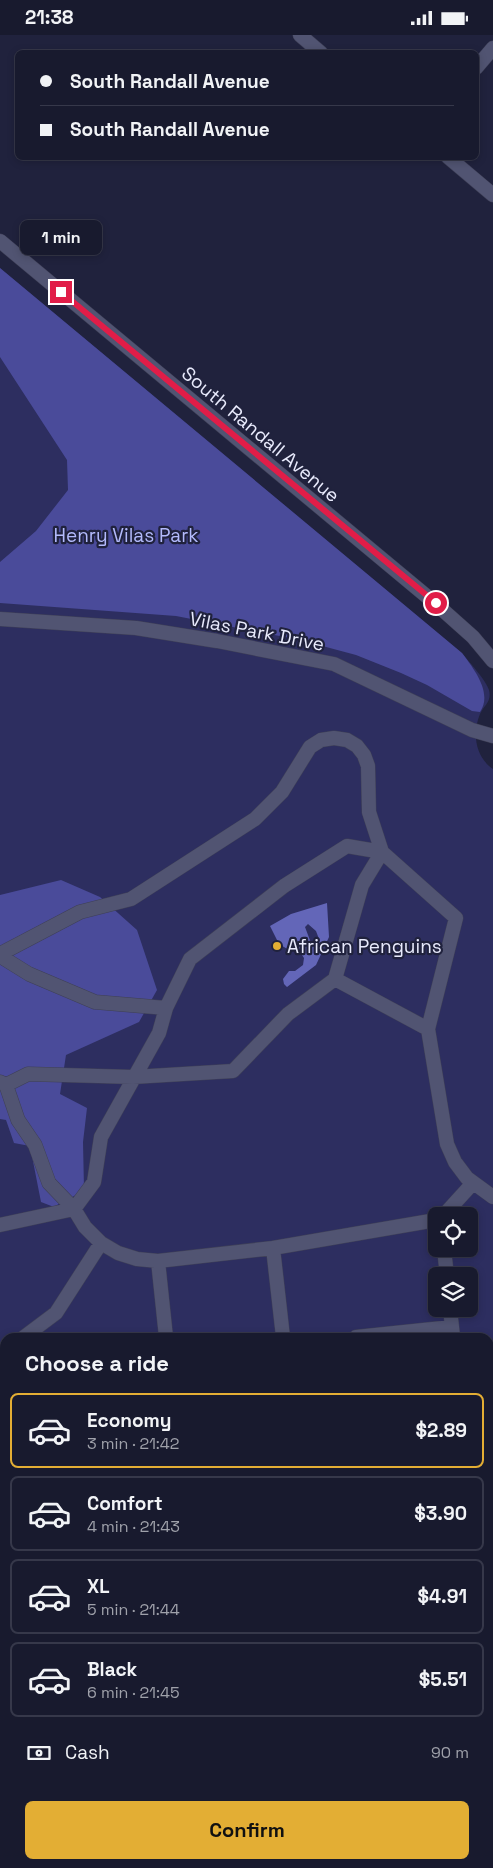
<!DOCTYPE html>
<meta charset="utf-8">
<style>
body{margin:0;font-family:"Space Grotesk",sans-serif;background:#25273a;color:#f1f3f6;height:100vh;display:flex;flex-direction:column;font-size:19px;white-space:nowrap}
*{box-sizing:border-box;margin:0}
p{font-size:16px;color:#9fa1aa}
.icon{flex:none;width:28px;height:28px;fill:none;stroke:currentColor;stroke-width:2;stroke-linecap:round;stroke-linejoin:round}
.map{position:relative;flex:1;overflow:hidden}
.drawer{position:absolute;left:0px;top:1298px;width:494px;height:536px;display:flex;flex-direction:column;background:#181a2e;border-radius:15px 15px 0 0;box-shadow:0 2px 8px #0003,0 0 0 1px #36384a}
.drawer>*{flex:none}
.hud{position:absolute;left:15px;top:15px;width:464px;height:110px;border-radius:8px;box-shadow:0 2px 8px #0003,0 0 0 1px #36384a;display:grid;align-content:center;height:110px;padding:0 25px;background:#181a2e}
.buttons{position:absolute;left:428px;top:1172px;display:grid;gap:10px}
.buttons a{display:grid;place-items:center;width:50px;height:50px;border-radius:8px;background:#181a2e;box-shadow:0 2px 8px #0003,0 0 0 1px #36384a;font-size:25px}
.end{position:absolute;width:22px;height:22px;margin:-11px;border:6px solid #e11d48;background:#fff;box-shadow:0 0 0 2px #fff}
.from{border-radius:50%}
.bubble{position:absolute;height:35px;border-radius:8px;background:#181a2e;box-shadow:0 2px 8px #0003,0 0 0 1px #36384a;font-size:16px;font-weight:600;line-height:35px;text-align:center}
.hud b{display:flex;align-items:center;gap:18px;height:48px;font-size:19px}
.hud b+b{border-top:1px solid #36384a}
.hud i{width:12px;height:12px;background:#f1f3f6}
ul{padding:0;list-style:none}
li{display:flex;align-items:center;gap:15px;height:75px;margin:0 10px 8px;padding:0 15px;border:2px solid #36384a;border-radius:8px}
li div{flex:1}
li b{display:block;font-size:19px}
li em{font-style:normal;font-weight:600}
li.active{border-color:#e3ae34}
li>.icon{width:45px;height:45px;stroke-width:1.5}
h2{padding:0 25px;font-size:22px;line-height:60px}
.pay{display:flex;align-items:center;gap:12px;height:55px;padding:0 25px;font-size:19px}
.pay p{margin-inline-start:auto}
.action{display:flex;gap:10px;margin-top:auto;padding:10px 25px}
.action a{flex:1;height:58px;border-radius:8px;background:#e3ae34;color:#111;font-size:20px;font-weight:600;line-height:58px;text-align:center}
.status{display:flex;justify-content:space-between;align-items:center;height:35px;padding:0 25px;background:#181a2e;direction:ltr}
.status svg{height:14px;fill:currentColor}
.map>svg:first-child{display:block}
.green{fill:#2d2e60;fill-rule:evenodd}
.forest{fill:#4a4b9a}
.water{fill:#6366b8;fill-rule:evenodd}
.lines{fill:none;stroke-linecap:round;stroke-linejoin:round}
.pedestrian-casing{stroke:#3f4057;stroke-width:15}
.minor-casing{stroke:#3f4057;stroke-width:15}
.pedestrian{stroke:#515472;stroke-width:14}
.minor{stroke:#515472;stroke-width:14}
.route{stroke:#e11d48;stroke-width:6}
.poi-dot{fill:#e3ae34;stroke:#20223d;stroke-width:2}
.labels{text-anchor:middle;stroke-width:4.5;stroke-linejoin:round;paint-order:stroke}
.street-label{font-size:19px;fill:#e8eafc;stroke:#20223d}
.park-label{font-size:19px;fill:#b3bafc;stroke:#20223d}
.poi-label{font-size:19px;fill:#e8eafc;stroke:#20223d;text-anchor:start}
</style>
<div class="status"><b>21:38</b><svg viewBox="0 0 49 12"><path d="M0 12V9h3v3zM5 12V6h3v6zM10 12V3h3v9zM15 12V0h3v12zM26 1h20v11H26zM47 4h2v5h-2z"/></svg></div>
<div class="map">
<svg width="493" height="1833" viewBox="0 0 493 1833">
<rect width="100%" height="100%" fill="#20223d"/>
<!-- green -->
<path class="green" d="M0,233L462,618C469,627 486,645 489,655C492,667 484,670 480,679C472,698 475,722 493,734V1833H0ZM436,1181H469V1214H436ZM436,1241H469V1274H436ZM5,1302H489V1829H5Z"/>
<!-- forest -->
<path class="forest" d="M0,233L462,618C474,634 493,658 480,677L472,676L427,650L401,638L356,620L300,605L176,581L0,568V527L36,496L68,455L67,425L0,322Z
M61,845L100,862L137,895L157,955L139,987L66,1020L60,1059L87,1073L83,1107L84,1154C76,1162 64,1165 54,1172L41,1167L30,1111L14,1108L6,1085L0,1084V860Z"/>
<!-- water -->
<path class="water" d="M327,868L329,902L316,930L287,952L284,949L283,944L289,936H295L303,930L304,923L297,913L289,915L279,909L270,891L291,879ZM308,889L316,896L319,904L316,909L311,908L305,892Z"/>
<g class="lines">
<!-- pedestrian casing -->
<g class="pedestrian-casing">
<path id="pedestrian" d="M0,919L80,877L131,864L255,784L282,757L310,712L321,705L334,703L347,705L357,711L364,720L368,731L369,777L382,817L456,883L428,994L447,1109L455,1127L467,1143L493,1162
M0,921L29,939L95,967L166,973
M335,944L428,994
M0,1047L6,1050L18,1085L35,1110L49,1148L74,1174L85,1192L101,1208L118,1218L137,1224L158,1226
M443,1181L473,1148
M0,1190L74,1174L94,1147L101,1102L159,998L166,973L190,924L284,851L347,811L382,817L362,850L335,944L288,979L233,1036L133,1042L28,1039L6,1050
M273,1213L436,1185
M444,1214L447,1241
M450,1274L452,1292
M24,1302L56,1278L101,1208
M166,1302L158,1226L273,1213L283,1302
M356,1302L452,1292L453,1302
M0,1317L5,1316
M489,1328L493,1327
M0,1660H5
M489,1788L493,1787
M132,1829L137,1833
M339,1829L345,1833
M257,1833L260,1829
M358,1833L365,1829"/>
</g>
<!-- minor casing -->
<g class="minor-casing">
<path id="minor" d="M300,0L321,18
M476,33L493,13
M448,122L493,160
M0,206L436,569L473,602L493,626
M0,584L136,593L217,606L334,629L472,695L493,701"/>
</g>
<!-- pedestrian -->
<use href="#pedestrian" class="pedestrian"/>
<!-- minor -->
<use href="#minor" class="minor"/>
</g>
<g class="lines">
<!-- route -->
<path class="route" d="M61,257L436,568"/>
</g>
<!-- markers -->
<circle class="poi-dot" cx="277" cy="911" r="5"/>
<g class="labels">
<!-- street labels -->
<g class="street-label">
<text transform="translate(261 399) rotate(40)" y="7">South Randall Avenue</text>
<text transform="translate(257 596) rotate(11)" y="7">Vilas Park Drive</text>
</g>
<!-- park labels -->
<g class="park-label">
<text x="126" y="507">Henry Vilas Park</text>
</g>
<!-- poi labels -->
<g class="poi-label">
<text x="287" y="918">African Penguins</text>
</g>
</g>
</svg>
<div class="buttons">
<a><svg class="icon" aria-label="locate" viewBox="0 0 24 24"><circle cx="12" cy="12" r="6"/><path d="M12 2v4M12 18v4M2 12h4M18 12h4"/></svg></a>
<a><svg class="icon" aria-label="layers" viewBox="0 0 24 24"><path d="M12 4l9 5-9 5-9-5zM3 14l9 5 9-5"/></svg></a>
</div>
<i class="end from" style="left:436px;top:568px"></i>
<i class="end" style="left:61px;top:257px"></i>
<div class="bubble" style="left:20px;top:185px;width:82px">1 min</div>
<div class="hud">
<b><i class="from"></i>South Randall Avenue</b>
<b><i></i>South Randall Avenue</b>
</div>
<section class="drawer">
<h2>Choose a ride</h2>
<ul>
<li class="active"><svg class="icon" aria-label="car" viewBox="0 0 24 24"><path d="M5 17H2v-5l4-1 3-4h7l3 4 3 1v5h-3M9 17h6M6 11h13"/><circle cx="7" cy="17" r="2"/><circle cx="17" cy="17" r="2"/></svg><div><b>Economy</b><p>3 min · 21:42</p></div><em>$2.89</em></li>
<li><svg class="icon" aria-label="car" viewBox="0 0 24 24"><path d="M5 17H2v-5l4-1 3-4h7l3 4 3 1v5h-3M9 17h6M6 11h13"/><circle cx="7" cy="17" r="2"/><circle cx="17" cy="17" r="2"/></svg><div><b>Comfort</b><p>4 min · 21:43</p></div><em>$3.90</em></li>
<li><svg class="icon" aria-label="car" viewBox="0 0 24 24"><path d="M5 17H2v-5l4-1 3-4h7l3 4 3 1v5h-3M9 17h6M6 11h13"/><circle cx="7" cy="17" r="2"/><circle cx="17" cy="17" r="2"/></svg><div><b>XL</b><p>5 min · 21:44</p></div><em>$4.91</em></li>
<li><svg class="icon" aria-label="car" viewBox="0 0 24 24"><path d="M5 17H2v-5l4-1 3-4h7l3 4 3 1v5h-3M9 17h6M6 11h13"/><circle cx="7" cy="17" r="2"/><circle cx="17" cy="17" r="2"/></svg><div><b>Black</b><p>6 min · 21:45</p></div><em>$5.51</em></li>
</ul>
<div class="pay"><svg class="icon" aria-label="cash" viewBox="0 0 24 24"><path d="M3 7h18v10H3z"/><circle cx="12" cy="12" r="2"/></svg>Cash<p>90 m</p></div>
<div class="action"><a>Confirm</a></div>
</section>
</div>
